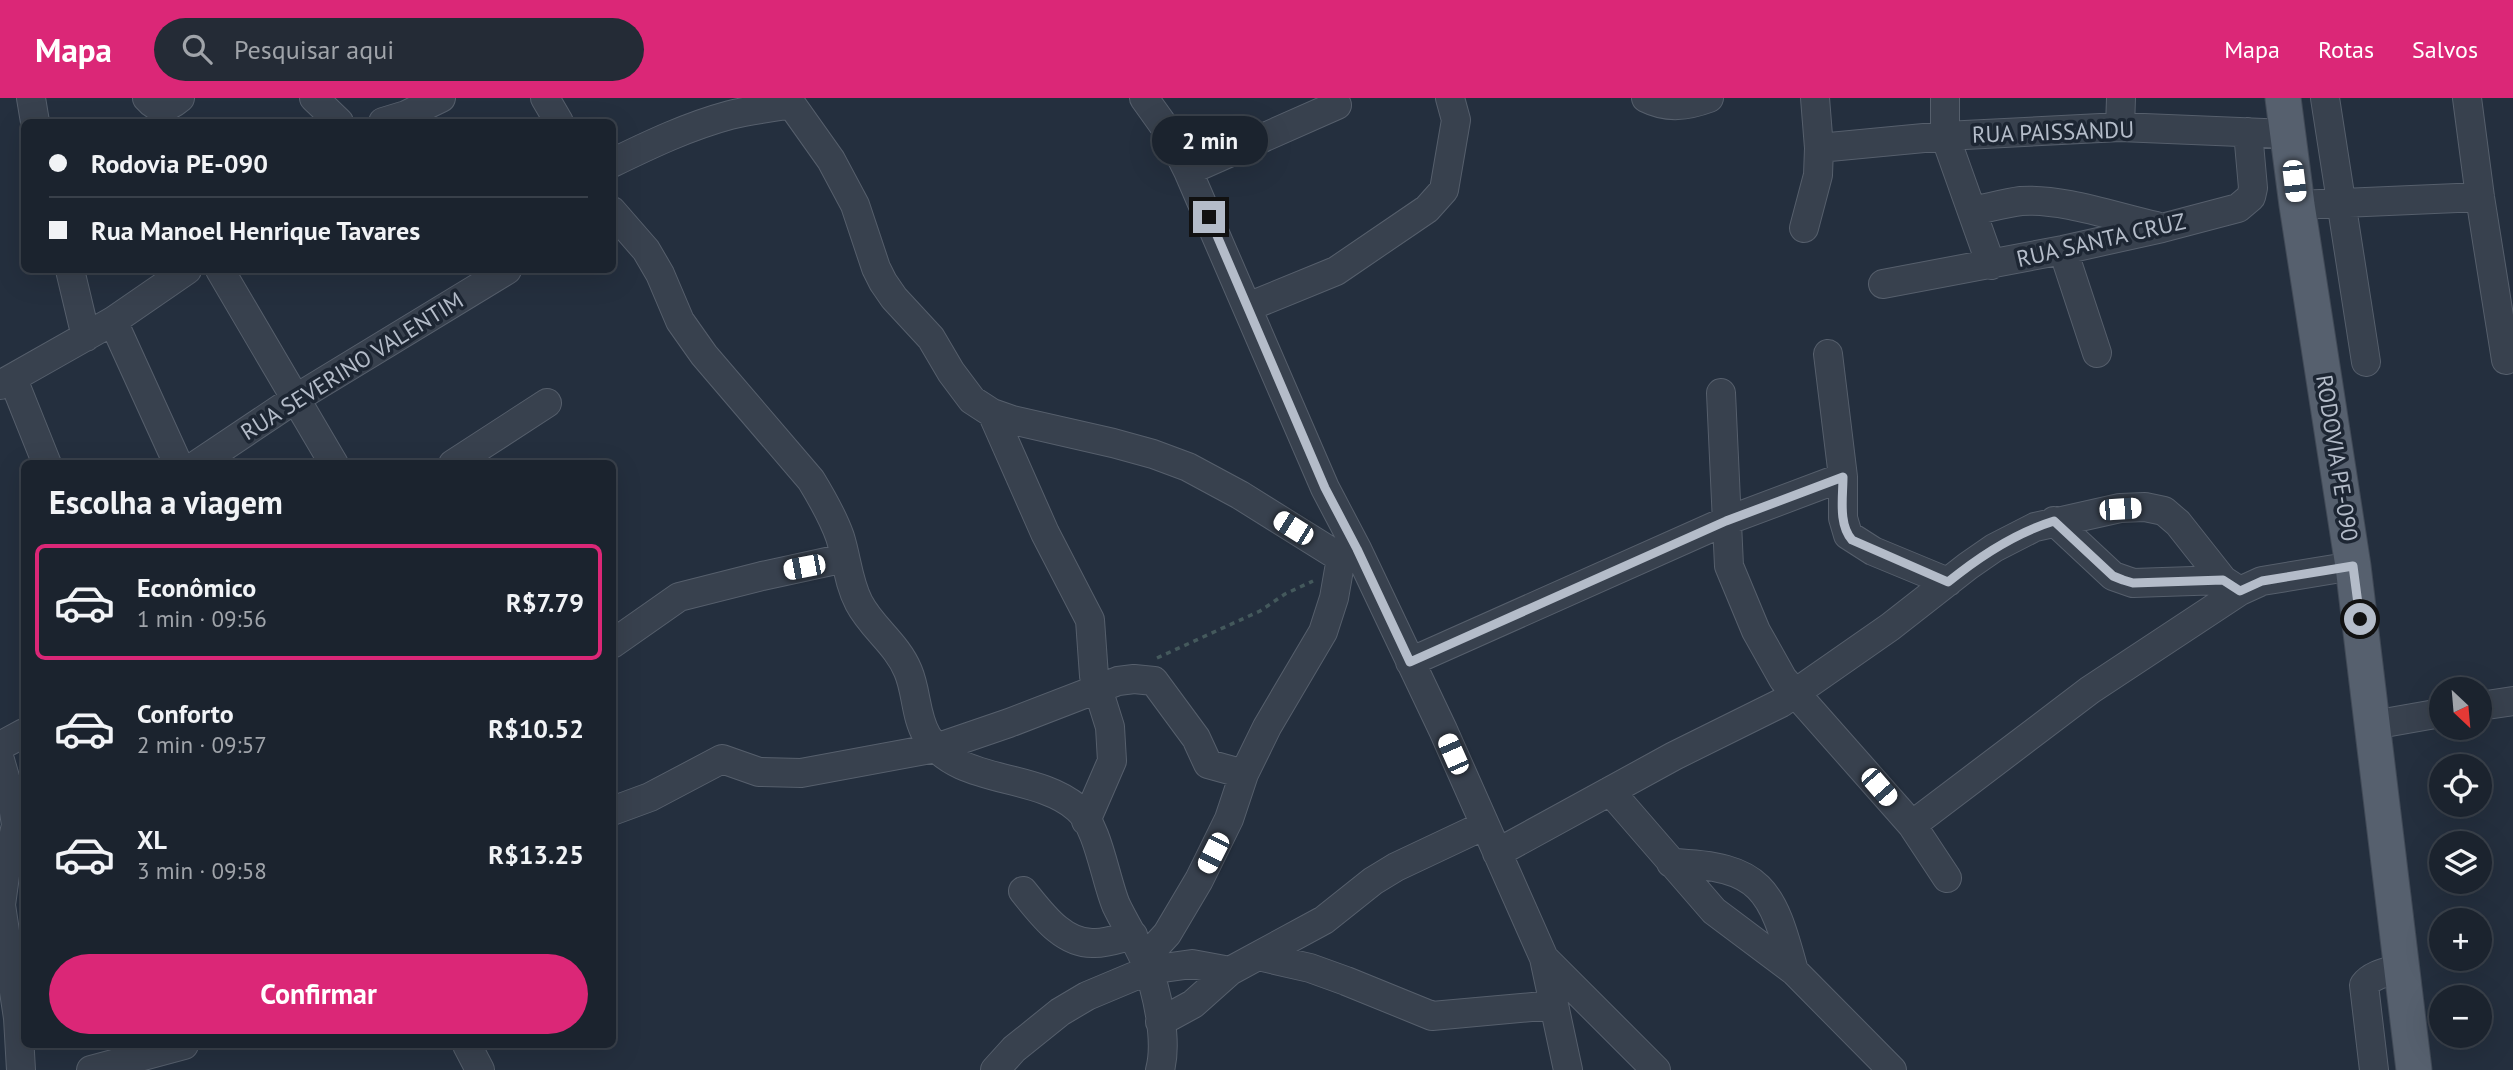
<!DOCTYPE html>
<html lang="pt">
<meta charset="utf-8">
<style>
body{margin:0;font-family:"PT Sans",sans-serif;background:#242b36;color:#f1f3f6;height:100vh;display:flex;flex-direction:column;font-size:26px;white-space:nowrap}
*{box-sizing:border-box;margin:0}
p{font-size:23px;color:#a0a4aa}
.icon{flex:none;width:38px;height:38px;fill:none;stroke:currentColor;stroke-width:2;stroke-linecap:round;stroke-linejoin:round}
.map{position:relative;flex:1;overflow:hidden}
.panel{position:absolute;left:21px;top:362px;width:595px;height:588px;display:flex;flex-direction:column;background:#1b232e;border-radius:10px;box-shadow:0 7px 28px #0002,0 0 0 2px #39404a}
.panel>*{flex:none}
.hud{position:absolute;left:21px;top:21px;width:595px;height:154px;border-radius:10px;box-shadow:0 7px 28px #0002,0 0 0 2px #39404a;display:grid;align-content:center;height:154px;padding:0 28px;background:#1b232e}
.needle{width:46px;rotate:154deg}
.controls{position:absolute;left:2429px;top:579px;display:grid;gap:14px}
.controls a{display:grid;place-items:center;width:63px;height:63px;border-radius:50%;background:#1b232e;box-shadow:0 7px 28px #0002,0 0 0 2px #39404a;font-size:35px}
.end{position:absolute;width:32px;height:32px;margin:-16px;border:9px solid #b4bcc9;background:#111;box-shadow:0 0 0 4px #111}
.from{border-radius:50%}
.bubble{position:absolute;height:49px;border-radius:24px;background:#1b232e;box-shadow:0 7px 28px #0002,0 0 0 2px #39404a;font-size:23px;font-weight:700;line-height:49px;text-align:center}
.car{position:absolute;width:21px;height:42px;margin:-21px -10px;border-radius:9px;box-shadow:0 0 5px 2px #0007;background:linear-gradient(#fff 24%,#345 0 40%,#fff 0 76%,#345 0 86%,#fff 0)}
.hud b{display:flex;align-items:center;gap:24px;height:66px;font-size:26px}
.hud b+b{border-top:2px solid #39404a}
.hud i{width:18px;height:18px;background:#f1f3f6}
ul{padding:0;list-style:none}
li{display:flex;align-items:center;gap:21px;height:116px;margin:0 14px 10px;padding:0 14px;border:4px solid transparent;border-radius:10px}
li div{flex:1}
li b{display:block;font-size:26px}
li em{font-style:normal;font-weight:700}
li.current{border-color:#db2777}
li>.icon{width:63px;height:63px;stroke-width:1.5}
h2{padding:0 28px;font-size:32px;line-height:84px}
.primary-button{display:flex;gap:14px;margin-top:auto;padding:14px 28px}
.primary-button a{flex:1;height:80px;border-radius:42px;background:#db2777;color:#fff;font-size:28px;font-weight:700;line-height:80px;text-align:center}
header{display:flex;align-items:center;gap:42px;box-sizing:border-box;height:98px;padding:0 35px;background:#db2777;color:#fff}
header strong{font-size:33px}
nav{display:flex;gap:38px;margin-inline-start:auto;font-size:24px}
.search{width:490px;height:63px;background:#242b36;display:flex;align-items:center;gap:18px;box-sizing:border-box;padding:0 24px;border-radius:38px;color:#a0a4aa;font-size:26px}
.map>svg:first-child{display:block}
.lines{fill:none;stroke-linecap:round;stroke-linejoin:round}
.minor-casing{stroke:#565f6c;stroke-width:30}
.major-casing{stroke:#414a57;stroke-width:37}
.path{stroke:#44595c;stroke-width:3.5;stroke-dasharray:5 5;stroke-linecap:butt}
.minor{stroke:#38414e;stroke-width:28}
.major{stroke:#56606e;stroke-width:35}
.route{stroke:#b4bcc9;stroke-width:9}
.labels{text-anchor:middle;stroke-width:7;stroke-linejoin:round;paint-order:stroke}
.street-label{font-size:23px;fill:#b4bcc9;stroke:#1d2633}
</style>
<header>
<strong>Mapa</strong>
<div class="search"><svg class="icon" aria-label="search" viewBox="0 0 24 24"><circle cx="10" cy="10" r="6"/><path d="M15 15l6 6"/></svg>Pesquisar aqui</div>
<nav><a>Mapa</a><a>Rotas</a><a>Salvos</a></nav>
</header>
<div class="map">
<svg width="2513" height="972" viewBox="0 0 2513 972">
<rect width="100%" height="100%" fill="#242f3e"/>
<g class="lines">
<!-- minor casing -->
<g class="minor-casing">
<path id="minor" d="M31,0L35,24
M147,0C158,13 167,11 180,0
M314,0L339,24
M545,0L559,24
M787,0L831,62L855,107L876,170L883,184L894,200L931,240L951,274L972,302L992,315L1012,322L1113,345L1153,356L1188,369L1240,397L1341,460
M1144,0L1169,35L1188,73L1325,390L1357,451L1443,632L1544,860L1568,972
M1646,0C1668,11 1687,8 1709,0
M1945,0V38L1991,167
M2325,0L2366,264
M2467,0L2480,99L2506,262
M383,24L406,17L441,0
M2120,29L2121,0
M1819,50L1945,38L2120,29L2288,36
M612,65C651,46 689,28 730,17C750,12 770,10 790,6
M1188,73L1337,7
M2297,107L2480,99
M612,113L646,152L660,176L680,223L704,257L811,382C822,400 833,419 840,439C847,461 848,484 859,505C872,530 897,546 908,573C917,594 915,618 927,638C957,687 1035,674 1077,710C1098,727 1105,781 1116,807C1125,826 1137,844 1145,863C1157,892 1168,942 1160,972
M1972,113C1988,110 2005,105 2021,103C2062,100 2115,119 2156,128
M1804,130L1818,77L1819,50L1815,0
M2063,152L2097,255
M70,172L86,239
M220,172L334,366
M1883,186L2063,152L2162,130L2238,110L2251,99L2253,90L2248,34
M1248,209L1336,173L1427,111L1444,92L1456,22L1450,0
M113,223L178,366
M1828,256L1843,379V420L1848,437L1873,453L1948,484
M13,281L47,366
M0,287L113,223L187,172
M1721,295L1729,468L1756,533L1783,581L1912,727L1947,780
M992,315L1045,435L1090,522L1094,578L1110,629L1112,663L1086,723
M198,366L295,301L507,172
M453,366L547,305
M2054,423L2113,478L2133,485L2223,482
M612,546L679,499L762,478L845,460
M1410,564L1726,423L1843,379
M2480,608L2513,603
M2373,627L2441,615
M0,648L24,635
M0,662L13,707L16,727L6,770L1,807L18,920L21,972
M1610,693L1714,813L1794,873L1892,972
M612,713L650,699L722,661L759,674L801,675L936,650L1009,625L1118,583L1134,581L1154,583L1196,640L1208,666L1244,676
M1912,727L2090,592L2240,493L2262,483L2353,468
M1497,755L1674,658L1781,605L1890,529L1968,468L1994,450L2035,429L2120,410L2145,409L2164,413L2178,425L2223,482L2240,493
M1671,765C1762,768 1772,791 1794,873
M1023,793C1041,815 1063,847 1095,845C1107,845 1121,840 1133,837
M1258,858L1310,870L1346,883L1432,918L1554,907
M1544,860L1656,972
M1144,861L1167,836L1199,782L1229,721L1244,676L1267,629L1323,534L1334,500L1341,460L1357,451
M1160,924L1193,906L1230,873L1324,822L1373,783L1396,769L1485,727
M467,947L480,972
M91,972L184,947
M995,972L1014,951L1060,914L1087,898L1149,872L1192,866L1230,873
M2374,972L2364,887C2372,876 2388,874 2401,870"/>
</g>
<!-- major casing -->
<g class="major-casing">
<path id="major" d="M2283,0L2297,107L2353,468L2414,972"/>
</g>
<!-- path -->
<path class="path" d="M1157,560L1260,513L1285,496L1313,483"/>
<!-- minor -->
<use href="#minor" class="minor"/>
<!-- major -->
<use href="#major" class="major"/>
</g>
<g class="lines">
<!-- route -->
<path class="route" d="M1209,119L1325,390L1357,451L1410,564L1726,423L1843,379C1843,399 1838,426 1852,442L1948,484C1980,458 2015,435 2054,423L2113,478L2123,482L2133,485L2223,482L2240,493L2262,483L2353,468L2360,521"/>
</g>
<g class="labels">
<!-- street labels -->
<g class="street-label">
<text transform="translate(2053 34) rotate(-2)" y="8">RUA PAISSANDU</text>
<text transform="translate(2101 142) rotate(-13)" y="8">RUA SANTA CRUZ</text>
<text transform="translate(352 268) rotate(-32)" y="8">RUA SEVERINO VALENTIM</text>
<text transform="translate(2337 360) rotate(81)" y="8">RODOVIA PE-090</text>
</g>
</g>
</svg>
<div class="controls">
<a><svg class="needle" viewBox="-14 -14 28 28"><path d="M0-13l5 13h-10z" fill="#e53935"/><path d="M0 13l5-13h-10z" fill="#a0a4aa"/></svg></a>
<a><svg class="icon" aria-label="locate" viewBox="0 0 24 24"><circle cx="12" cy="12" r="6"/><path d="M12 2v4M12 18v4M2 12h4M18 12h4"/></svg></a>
<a><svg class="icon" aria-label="layers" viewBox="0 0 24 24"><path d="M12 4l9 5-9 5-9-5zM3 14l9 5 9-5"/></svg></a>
<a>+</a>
<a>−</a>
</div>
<i class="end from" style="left:2360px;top:521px"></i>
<i class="end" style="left:1209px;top:119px"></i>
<div class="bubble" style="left:1152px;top:18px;width:116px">2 min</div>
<i class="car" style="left:2294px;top:83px;rotate:173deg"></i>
<i class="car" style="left:2120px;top:411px;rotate:86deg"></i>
<i class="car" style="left:1293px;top:430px;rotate:302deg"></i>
<i class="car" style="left:804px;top:469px;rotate:259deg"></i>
<i class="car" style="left:1453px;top:656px;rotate:336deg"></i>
<i class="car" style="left:1879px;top:689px;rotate:139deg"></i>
<i class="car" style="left:1213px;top:755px;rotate:207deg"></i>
<div class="hud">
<b><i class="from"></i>Rodovia PE-090</b>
<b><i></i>Rua Manoel Henrique Tavares</b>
</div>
<section class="panel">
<h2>Escolha a viagem</h2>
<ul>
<li class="current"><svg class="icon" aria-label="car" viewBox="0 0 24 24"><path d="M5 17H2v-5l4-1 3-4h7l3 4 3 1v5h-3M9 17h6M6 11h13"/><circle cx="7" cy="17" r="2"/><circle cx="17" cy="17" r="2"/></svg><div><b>Econômico</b><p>1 min · 09:56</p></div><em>R$7.79</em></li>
<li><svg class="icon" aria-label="car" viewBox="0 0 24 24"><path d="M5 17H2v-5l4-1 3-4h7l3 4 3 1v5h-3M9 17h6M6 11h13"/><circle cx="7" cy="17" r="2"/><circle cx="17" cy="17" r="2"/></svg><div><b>Conforto</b><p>2 min · 09:57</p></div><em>R$10.52</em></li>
<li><svg class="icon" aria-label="car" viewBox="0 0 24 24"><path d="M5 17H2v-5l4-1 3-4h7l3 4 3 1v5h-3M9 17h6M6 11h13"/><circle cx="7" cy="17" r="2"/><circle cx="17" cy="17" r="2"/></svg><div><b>XL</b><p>3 min · 09:58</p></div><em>R$13.25</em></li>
</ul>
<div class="primary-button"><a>Confirmar</a></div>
</section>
</div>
